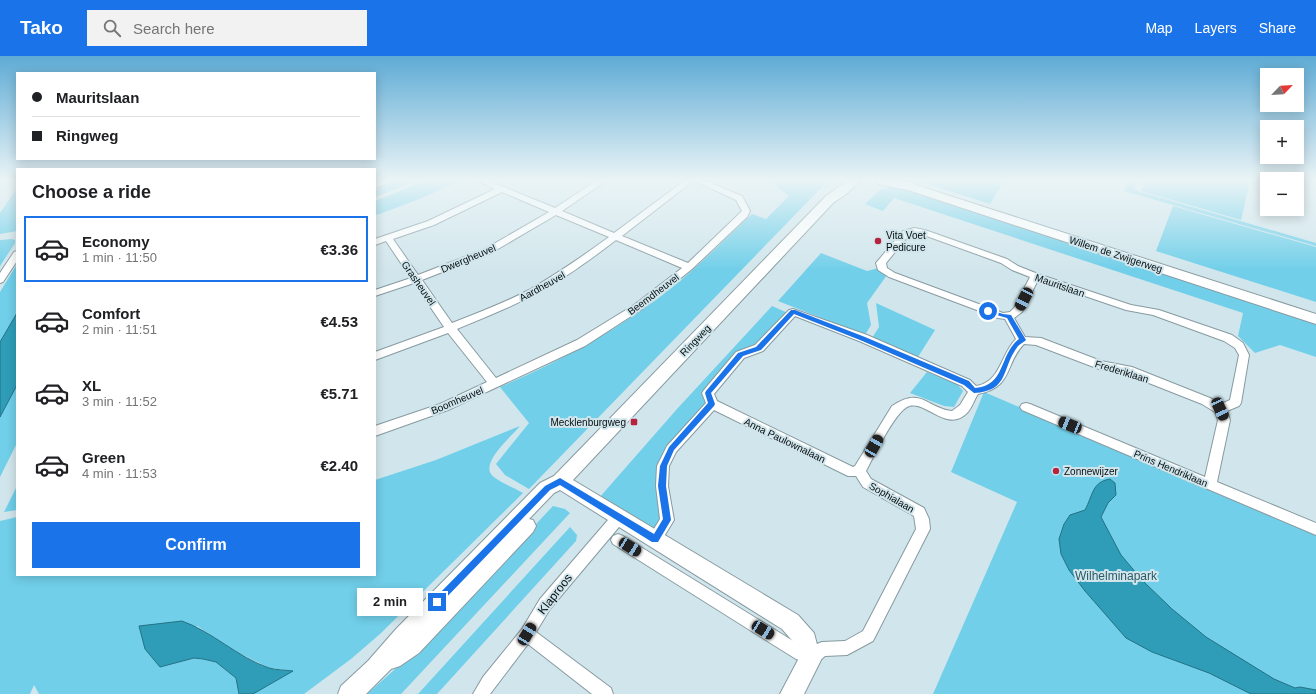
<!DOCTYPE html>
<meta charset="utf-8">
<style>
body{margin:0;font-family:Helvetica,sans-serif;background:#f2f2f2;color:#202124;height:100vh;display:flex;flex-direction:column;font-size:15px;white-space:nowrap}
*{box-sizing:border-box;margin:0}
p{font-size:13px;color:#757577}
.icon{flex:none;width:22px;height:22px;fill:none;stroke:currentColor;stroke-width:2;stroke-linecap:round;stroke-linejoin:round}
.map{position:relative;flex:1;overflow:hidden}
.drawer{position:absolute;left:16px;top:112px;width:360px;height:408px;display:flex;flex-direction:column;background:#fff;border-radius:0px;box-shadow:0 2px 10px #0003}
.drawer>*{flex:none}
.top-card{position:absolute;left:16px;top:16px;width:360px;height:88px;border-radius:0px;box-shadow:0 2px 10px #0003;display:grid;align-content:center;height:88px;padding:0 16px;background:#fff}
.needle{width:26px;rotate:65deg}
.fabs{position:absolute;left:1260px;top:12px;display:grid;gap:8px}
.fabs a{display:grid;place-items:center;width:44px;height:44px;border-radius:0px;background:#fff;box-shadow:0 2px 10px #0003;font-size:20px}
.end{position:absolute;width:18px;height:18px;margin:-9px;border:5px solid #1a73e8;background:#fff;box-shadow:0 0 0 2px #fff}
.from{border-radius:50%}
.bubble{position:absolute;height:28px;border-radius:0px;background:#fff;box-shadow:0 2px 10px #0003;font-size:13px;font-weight:800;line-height:28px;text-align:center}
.car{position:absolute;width:12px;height:24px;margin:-12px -6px;border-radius:5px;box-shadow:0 0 3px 1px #0007;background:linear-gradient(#222 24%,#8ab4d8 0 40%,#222 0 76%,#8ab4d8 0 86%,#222 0)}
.top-card b{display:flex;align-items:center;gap:14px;height:38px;font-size:15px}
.top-card b+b{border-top:1px solid #e0e0e0}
.top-card i{width:10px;height:10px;background:#202124}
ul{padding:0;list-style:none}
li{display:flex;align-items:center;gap:12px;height:66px;margin:0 8px 6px;padding:0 8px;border:2px solid transparent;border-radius:0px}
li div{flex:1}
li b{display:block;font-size:15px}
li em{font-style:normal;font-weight:800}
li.selected{border-color:#1a73e8}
li>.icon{width:36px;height:36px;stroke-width:1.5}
h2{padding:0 16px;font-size:18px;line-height:48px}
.action{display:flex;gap:8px;margin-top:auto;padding:8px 16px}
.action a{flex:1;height:46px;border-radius:0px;background:#1a73e8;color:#fff;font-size:16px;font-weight:800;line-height:46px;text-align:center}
header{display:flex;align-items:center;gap:24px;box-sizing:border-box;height:56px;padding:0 20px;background:#1a73e8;color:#fff}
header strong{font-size:19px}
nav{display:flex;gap:22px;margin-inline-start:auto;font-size:14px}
.search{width:280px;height:36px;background:#f2f2f2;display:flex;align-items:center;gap:10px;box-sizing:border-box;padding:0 14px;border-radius:0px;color:#757577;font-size:15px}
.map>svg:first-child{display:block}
.green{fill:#71cfe9}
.water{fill:#2f9db8;stroke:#237285}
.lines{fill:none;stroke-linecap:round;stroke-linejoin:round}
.street-casing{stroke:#879aa0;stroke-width:2}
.secondary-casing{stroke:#879aa0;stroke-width:2}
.street{fill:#fff;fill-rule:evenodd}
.secondary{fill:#fff;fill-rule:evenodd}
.route{fill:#1a73e8}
.poi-dot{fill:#b5233f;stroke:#d1e6ec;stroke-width:1.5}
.labels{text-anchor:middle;stroke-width:4;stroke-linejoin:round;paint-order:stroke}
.poi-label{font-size:10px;fill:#060d0f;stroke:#d1e6ec;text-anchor:start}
.street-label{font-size:10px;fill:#060d0f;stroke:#d1e6ec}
.near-park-label{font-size:12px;fill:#2c5966;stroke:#d1e6ec}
.near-street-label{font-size:12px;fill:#060d0f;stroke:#d1e6ec}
</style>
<header>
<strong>Tako</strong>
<div class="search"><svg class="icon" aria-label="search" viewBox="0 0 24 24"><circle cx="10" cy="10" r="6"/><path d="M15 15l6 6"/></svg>Search here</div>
<nav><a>Map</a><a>Layers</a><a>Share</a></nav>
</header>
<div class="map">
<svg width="1316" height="638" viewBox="0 0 1316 638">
<rect width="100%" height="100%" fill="#d1e6ec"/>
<!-- green -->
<path class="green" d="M393,125H416L375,141V132Z
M425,125H459L422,142L377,159L375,156V145Z
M769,125H825L823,130L529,433L505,419L496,408L529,367L500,331C561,305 622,272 674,230C701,208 726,182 752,158L766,163L789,140Z
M918,125H965L977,127L978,125H1004L990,148Z
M1129,125H1138L1134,134L1316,187V190L1124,135Z
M1146,125H1250L1241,164L1141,135Z
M890,129L1316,266V301L1280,289L1255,297L1238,280L1243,257L894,142L883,155L865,148L881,133H887Z
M17,132V175L0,178V157Z
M1173,150L1316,191V246L1156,195Z
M12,183L15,184V187L0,210V184Z
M821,197L867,215L879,212L882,217L887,219L867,247L871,269L865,279L778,245Z
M17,208V257L0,286V236Z
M876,247L935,274L918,301L872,282L879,271Z
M772,250L788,257L758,289L739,298L707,349L662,406L664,462L656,475L599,442L677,353Z
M927,316L957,328L963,335L954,351L944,350L910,337Z
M17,329V387L0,421V361Z
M984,336L1316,477V638H933L1017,446L951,416Z
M520,370C512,380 482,405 491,418C495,424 516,433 523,437L380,578L351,603L304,638H253L292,615L269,612L235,595L197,570L160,611L194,602L203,603L216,606L236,622L239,638H39L34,629L30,638H0V465L17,461V519H375V424L436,404Z
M17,430V454L4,456Z
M553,450L565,453L570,457L401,638H367L421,590Z
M570,471L577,479L576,485L437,638H418Z"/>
<!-- water -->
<path class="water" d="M17,257V329L0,361V286Z
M1110,423L1115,427L1116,439L1108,447L1101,461L1121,499L1143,525L1172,553L1206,581L1274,623L1295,632L1300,631L1316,634V638H1251L1209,617L1152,596L1126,582L1085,535L1069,514L1061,498L1059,483L1064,468L1070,459L1085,454C1093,439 1092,426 1110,423Z
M182,565C213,576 237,601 269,612C276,614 285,614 293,615L253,638H239L236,622L216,606L203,603L194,602L160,611L145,593L139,570Z"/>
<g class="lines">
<!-- street casing -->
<g class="street-casing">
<path id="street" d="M381,125H392L375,132V127Z
M478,125H489L555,152L596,125H606L562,155L614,177L684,125H693L622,180L688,207L742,155L736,144L695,125H706L742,140L750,155L747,161L692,213L642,253L585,290L448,354L375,380V370L440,348L487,326L448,277L375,304V296L444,271L414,227L375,240V234L411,222L386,185L375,189V183L428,165L495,133ZM502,136L549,156L485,193L418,219L393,183L434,169ZM556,159L609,181C583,200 557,218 529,234C504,247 478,257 452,267L422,224L491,197ZM616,184L682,212L634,249L577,284L496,322L457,273C483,262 510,252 535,238C564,223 590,204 616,184Z
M914,172L925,174L1007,203L1018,210L1038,218L1131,249L1159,254L1232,279L1243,287L1249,299L1241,347L1239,350L1227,355L1230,364L1217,426L1316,467V479L1022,354L1020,351L1022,348L1026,347L1030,348L1205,421L1218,364L1215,356L1202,348L1126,318L1099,313L1036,289L1024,288C1004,308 1014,331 978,338C974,344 972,352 967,357C946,378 925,342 907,351C894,358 874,400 866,415L871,423L924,452L929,463L930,473L873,585L847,599L825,600L815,609L810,612L805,609L803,605L796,603L613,488L611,484L613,480L618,478L623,480L806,593L808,596L817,588L822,586L845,585L863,575L916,473L914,460L863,431L856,420H848L714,354L676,396L669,410L668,430L674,464L660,487L655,489L650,487L648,483L660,463L656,430L657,410L667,390L706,347L702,337L704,334L736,296L755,289L789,254L793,253L867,279L970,324L976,330C1001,326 1000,299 1016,283L1005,263L998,262L889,221L878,214L876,207L903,175ZM914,178H921L1001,207L1012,214L1030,221L1014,252L1010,256L1003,257L895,217L887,212L886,207L909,179ZM1038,224L1126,254L1153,259L1224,285L1235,292L1239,299L1230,344L1221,348L1210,342L1132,311L1101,305L1041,282L1025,281L1014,262L1022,256ZM795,260L859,285L962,330L968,336L960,349L952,355C926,352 922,330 892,350L855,410L853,411L717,345L714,338L744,302L763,295Z
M17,195V205L3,226L0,227V217L14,196Z
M619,455L624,457L626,461L624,465L550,553L536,576L611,632L613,638H592L528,588L490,638H473L483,621L522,573L540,543L614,457Z"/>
</g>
<!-- secondary casing -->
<g class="secondary-casing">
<path id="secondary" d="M847,125H860L845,139L834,146L573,424L798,559L814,577L821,604L804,638H780L799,602L796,589L782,573L560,434L554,437L529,463L533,464L536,470L533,476L419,597L400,610L391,613L366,638H338L341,630L368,605L396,573L540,427L554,420L826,140Z
M876,125H907L919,130L1316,258V268L908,134L878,128Z"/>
</g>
<!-- street -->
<use href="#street" class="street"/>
<!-- secondary -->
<use href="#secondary" class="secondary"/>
</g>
<!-- sky -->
<linearGradient id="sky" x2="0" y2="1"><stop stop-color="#5eabd5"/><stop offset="0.58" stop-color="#eaf4f6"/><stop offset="1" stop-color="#eaf4f6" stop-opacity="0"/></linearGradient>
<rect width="1316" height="214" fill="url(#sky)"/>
<!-- route -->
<path class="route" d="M988,253L1003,258L1011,259L1026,284C1024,286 1020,288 1018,290C1001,312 1010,335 974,337L964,329L860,284L794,258L761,294L743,300L711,337L715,348L714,350L674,394L667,410L666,430L671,464L658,486H652L560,429L550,434L440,548H434L433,546L434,543L545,430L560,422L654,478L663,463L658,430L660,410L669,391L708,347L705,337L706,335L738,297L756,291L791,254H795L865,281L969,325L975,332C1006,330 999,298 1019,283L1007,262L986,256V254Z"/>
<!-- markers -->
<g class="poi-dot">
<circle cx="878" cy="185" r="4"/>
<rect x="630" y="362" width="8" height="8" rx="2"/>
<circle cx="1056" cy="415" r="4"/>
</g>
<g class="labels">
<!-- poi labels -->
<g class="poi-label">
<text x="886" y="183">Vita Voet<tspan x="886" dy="12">Pedicure</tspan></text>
<text x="626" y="370" text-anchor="end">Mecklenburgweg</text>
<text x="1064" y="419">Zonnewijzer</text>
</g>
<!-- street labels -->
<g class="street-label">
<text transform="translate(1116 198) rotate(18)" y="4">Willem de Zwijgerweg</text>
<text transform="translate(468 202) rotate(-23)" y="4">Dwergheuvel</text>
<text transform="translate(419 227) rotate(55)" y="4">Grasheuvel</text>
<text transform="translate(1060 229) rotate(19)" y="4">Mauritslaan</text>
<text transform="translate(542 230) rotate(-29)" y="4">Aardheuvel</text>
<text transform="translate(653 238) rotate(-37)" y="4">Beemdheuvel</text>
<text transform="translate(695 284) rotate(-46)" y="4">Ringweg</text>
<text transform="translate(1122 315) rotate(17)" y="4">Frederiklaan</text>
<text transform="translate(457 344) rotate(-23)" y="4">Boomheuvel</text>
<text transform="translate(785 384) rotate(26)" y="4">Anna Paulownalaan</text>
<text transform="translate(1171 412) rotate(23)" y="4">Prins Hendriklaan</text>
<text transform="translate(892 441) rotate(30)" y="4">Sophialaan</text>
</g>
<!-- near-park labels -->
<g class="near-park-label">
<text x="1116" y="524">Wilhelminapark</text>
</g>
<!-- near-street labels -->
<g class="near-street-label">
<text transform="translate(555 538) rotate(-52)" y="4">Klaproos</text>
</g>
</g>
</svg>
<div class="fabs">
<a><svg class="needle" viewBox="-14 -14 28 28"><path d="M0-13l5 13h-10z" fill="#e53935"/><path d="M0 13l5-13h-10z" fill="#757577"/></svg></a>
<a>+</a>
<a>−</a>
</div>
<i class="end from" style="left:988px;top:255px"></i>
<i class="end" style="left:437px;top:546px"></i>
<div class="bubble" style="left:357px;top:532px;width:66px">2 min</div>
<i class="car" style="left:1024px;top:243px;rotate:207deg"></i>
<i class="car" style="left:1220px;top:353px;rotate:155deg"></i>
<i class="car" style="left:1070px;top:369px;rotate:292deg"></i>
<i class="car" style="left:874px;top:390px;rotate:30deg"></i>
<i class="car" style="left:630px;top:491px;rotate:122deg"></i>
<i class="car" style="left:763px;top:574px;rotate:122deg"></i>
<i class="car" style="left:527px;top:578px;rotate:31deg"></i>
<div class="top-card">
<b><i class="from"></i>Mauritslaan</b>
<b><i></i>Ringweg</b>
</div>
<section class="drawer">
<h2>Choose a ride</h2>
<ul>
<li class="selected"><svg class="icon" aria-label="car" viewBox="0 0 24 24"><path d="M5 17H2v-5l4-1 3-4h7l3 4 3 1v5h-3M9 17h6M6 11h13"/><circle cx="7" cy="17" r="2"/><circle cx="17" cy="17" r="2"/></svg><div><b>Economy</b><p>1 min · 11:50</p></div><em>€3.36</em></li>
<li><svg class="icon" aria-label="car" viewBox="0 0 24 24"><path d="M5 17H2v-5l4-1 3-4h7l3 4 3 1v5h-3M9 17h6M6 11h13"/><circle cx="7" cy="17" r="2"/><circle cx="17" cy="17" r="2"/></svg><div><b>Comfort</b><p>2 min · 11:51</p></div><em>€4.53</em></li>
<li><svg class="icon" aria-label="car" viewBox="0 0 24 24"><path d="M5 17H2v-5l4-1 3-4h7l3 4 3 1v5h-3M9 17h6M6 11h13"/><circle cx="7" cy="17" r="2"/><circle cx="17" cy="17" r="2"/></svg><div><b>XL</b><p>3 min · 11:52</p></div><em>€5.71</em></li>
<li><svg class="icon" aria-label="car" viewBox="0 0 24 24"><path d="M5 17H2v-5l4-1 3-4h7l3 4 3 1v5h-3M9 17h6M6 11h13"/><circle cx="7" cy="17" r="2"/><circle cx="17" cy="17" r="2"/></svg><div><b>Green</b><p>4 min · 11:53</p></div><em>€2.40</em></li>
</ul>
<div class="action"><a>Confirm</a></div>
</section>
</div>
